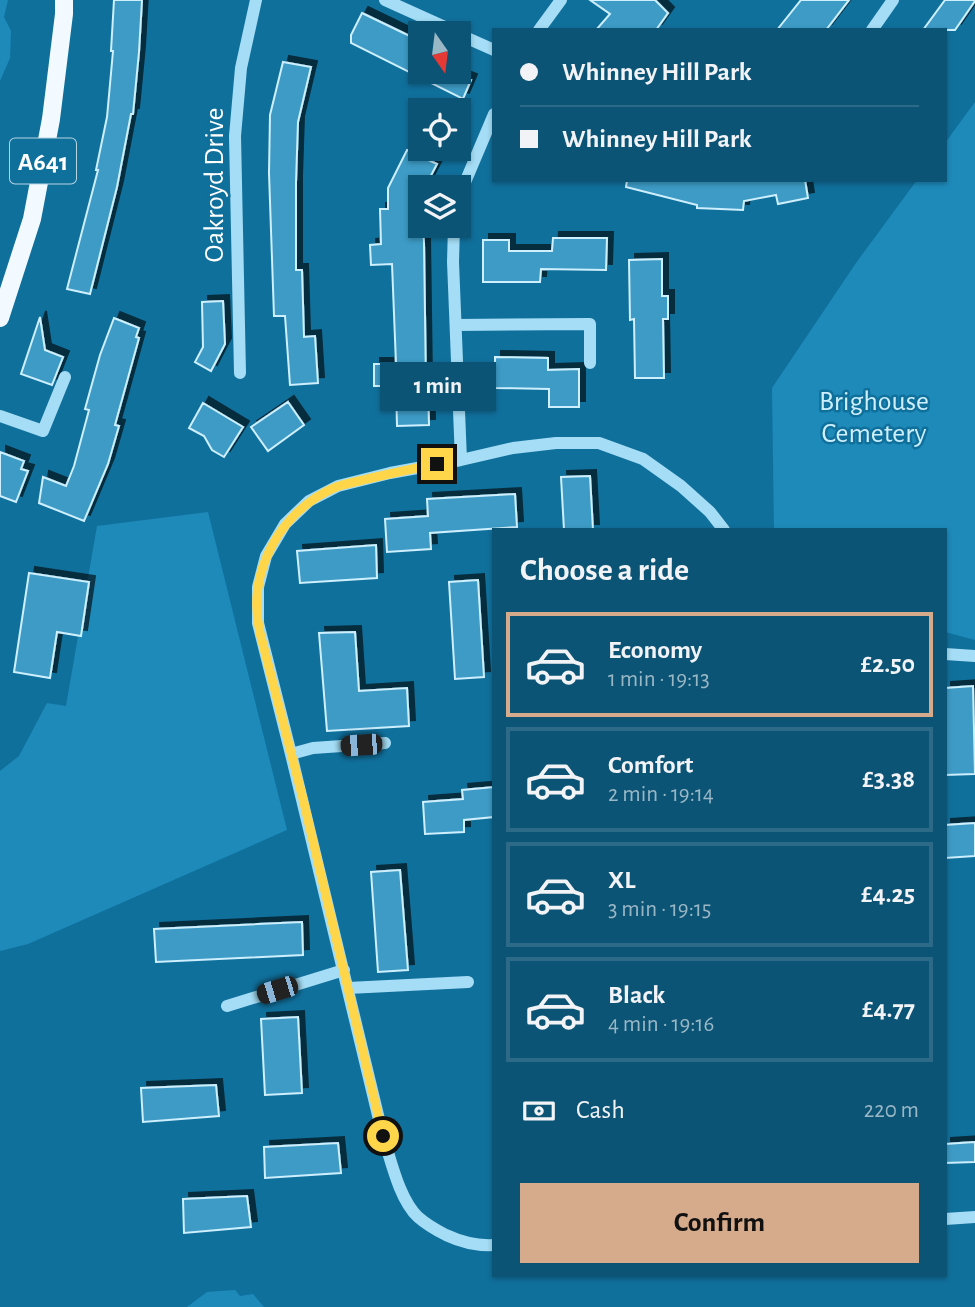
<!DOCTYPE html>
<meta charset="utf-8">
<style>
body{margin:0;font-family:"Alegreya Sans",sans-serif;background:#155a7a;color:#f1f3f6;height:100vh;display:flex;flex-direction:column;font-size:26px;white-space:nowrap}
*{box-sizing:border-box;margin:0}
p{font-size:23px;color:#9ab7c5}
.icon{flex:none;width:38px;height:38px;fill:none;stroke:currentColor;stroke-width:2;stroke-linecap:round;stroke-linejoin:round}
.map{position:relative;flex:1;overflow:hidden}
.details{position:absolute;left:492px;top:528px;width:455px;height:749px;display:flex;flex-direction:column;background:#0c5475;border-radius:0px;box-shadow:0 2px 5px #0004}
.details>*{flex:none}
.hud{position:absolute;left:492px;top:28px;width:455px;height:154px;border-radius:0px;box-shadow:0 2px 5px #0004;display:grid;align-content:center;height:154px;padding:0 28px;background:#0c5475}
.needle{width:46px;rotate:166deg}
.tools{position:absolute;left:408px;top:21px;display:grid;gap:14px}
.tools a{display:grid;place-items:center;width:63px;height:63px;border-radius:0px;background:#0c5475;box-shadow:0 2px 5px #0004;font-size:35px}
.end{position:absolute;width:32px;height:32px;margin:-16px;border:9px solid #ffd54a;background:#111;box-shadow:0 0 0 4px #111}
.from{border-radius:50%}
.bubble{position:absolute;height:49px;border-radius:0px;background:#0c5475;box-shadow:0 2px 5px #0004;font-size:23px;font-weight:700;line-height:49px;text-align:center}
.car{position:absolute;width:21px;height:42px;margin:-21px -10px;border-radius:9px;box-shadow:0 0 5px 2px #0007;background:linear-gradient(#222 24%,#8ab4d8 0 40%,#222 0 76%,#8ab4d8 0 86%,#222 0)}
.hud b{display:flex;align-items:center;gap:24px;height:66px;font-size:26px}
.hud b+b{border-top:2px solid #2c6a87}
.hud i{width:18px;height:18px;background:#f1f3f6}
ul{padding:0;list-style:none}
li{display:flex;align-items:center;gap:21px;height:105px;margin:0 14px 10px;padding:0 14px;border:4px solid #2c6a87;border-radius:0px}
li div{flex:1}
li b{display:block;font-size:26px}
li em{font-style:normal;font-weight:700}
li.active{border-color:#d6ab8b}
li>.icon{width:63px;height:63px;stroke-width:1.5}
h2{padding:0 28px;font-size:32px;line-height:84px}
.pay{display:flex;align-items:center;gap:18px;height:77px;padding:0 28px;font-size:26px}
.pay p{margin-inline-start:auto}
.button{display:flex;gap:14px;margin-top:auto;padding:14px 28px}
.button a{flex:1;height:80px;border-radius:0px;background:#d6ab8b;color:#111;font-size:28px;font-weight:700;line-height:80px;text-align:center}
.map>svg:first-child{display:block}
.green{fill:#1e8aba}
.building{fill:#3e9bc5;stroke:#cdeffe;stroke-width:2;filter:url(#shadow)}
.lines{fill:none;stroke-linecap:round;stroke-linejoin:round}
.minor{stroke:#a4ddf5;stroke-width:12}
.major{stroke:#f2faff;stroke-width:18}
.route{stroke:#ffd54a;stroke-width:9}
.labels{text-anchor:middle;stroke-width:5;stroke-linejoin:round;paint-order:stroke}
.shield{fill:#10709c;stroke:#b7d4e1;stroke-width:2}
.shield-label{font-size:26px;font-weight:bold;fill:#fff}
.street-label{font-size:28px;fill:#fff;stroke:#10709c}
.park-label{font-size:28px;fill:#cdeffe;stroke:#10709c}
</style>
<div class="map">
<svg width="975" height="1307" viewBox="0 0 975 1307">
<defs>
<filter id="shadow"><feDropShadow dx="6" dy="-6" stdDeviation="0" flood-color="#0009"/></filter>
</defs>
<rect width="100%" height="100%" fill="#10709c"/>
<!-- green -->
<path class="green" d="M0,0H8L4,17L11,31L10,58L0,81Z
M975,102V640L945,632V530H774L772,388L856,263L917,180H945V143Z
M208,512L287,830L28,944L0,951V771L19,756L47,703L66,706L97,526Z
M235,1290L240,1296L253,1294L264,1307H187L207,1292Z"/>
<!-- building -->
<path class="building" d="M114,0H142L139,52L133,114H131L117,187L90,294L67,289L98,170H96L107,117L113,51H111Z
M590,0H655L668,13L656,30H596L610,14Z
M801,0H849L826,30H777Z
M945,0H975V1L955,30H923Z
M362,13L420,41V72H449L471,80L463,99L351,43V35Z
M283,62L311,67L298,122L296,182V270H302L304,337L315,336L318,383L290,385L285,316H274L269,173L270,115Z
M407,150L437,164L425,187H420V226H423L424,243L426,386H428L429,425L397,426L396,386H374V364H396L392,264L371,265L370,245L381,244L380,209H388V188Z
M627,180H805L808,198L778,204L776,195L744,201L743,210L697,208V205L626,187Z
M553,238H607L606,270L541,269L540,282H483V240H509V251H552Z
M662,259V296H668V319H663L664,378H635L634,319L630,320L629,260Z
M223,301L225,344L211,371L195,362L203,347L202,302Z
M40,317L45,350L63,357L52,385L21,374Z
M114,318L139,328L136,337L139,338L115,425L119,426L108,464L84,521L39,503L43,477L66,486L74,466L89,410L85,409L100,355Z
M495,357L548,358V370L579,369V407H549V389L495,388Z
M288,402L304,425L268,451L251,427Z
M203,403L243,427L224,457L212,450L204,436L189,428Z
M0,452L24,461L21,469L28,471L16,502L0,496Z
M590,476L593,530H564L561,477Z
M515,494L517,527L430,533L431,549L387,552L385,519L428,516L427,499Z
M376,545L377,578L300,583L297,551Z
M29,573L89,582L81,636L57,632L50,678L14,672Z
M478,580L484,677L455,679L449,582Z
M355,632L359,691L407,688L409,726L327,731L319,633Z
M973,686L975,774L945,775V688Z
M494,787V817L464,820V832L425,834L423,802L463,799L462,790Z
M975,823V856L945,858V825Z
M400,870L408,970L378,972L371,872Z
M302,922L303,955L156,962L154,929Z
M298,1017L302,1093L265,1095L261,1019Z
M216,1085L219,1116L143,1122L141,1088Z
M975,1142V1162L945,1163V1144Z
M338,1143L341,1173L265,1178L264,1147Z
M247,1196L251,1227L184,1233L183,1199Z"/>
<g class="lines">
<!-- minor -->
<path class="minor" d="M385,0L458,33
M539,30L561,0
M872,30L893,0
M458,34L494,50
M458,199L494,114
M454,226L453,262L461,460
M456,325L590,324V363
M240,373L235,136L241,68L256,0
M0,416L43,431L65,377
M945,654L975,656
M291,754L313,748L385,743
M348,988L468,982
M227,1006L344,970
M945,1219L975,1217
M494,1245C477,1246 461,1242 446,1235C436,1230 426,1224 418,1217C399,1199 391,1160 383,1136L291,754L258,623V587L266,556L285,524L309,501L338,486L390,473L461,460L513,448L556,443H599L643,459L681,486L710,512L724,530"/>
<!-- major -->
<path class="major" d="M0,318L32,219L51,119L64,14V0"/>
</g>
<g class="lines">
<!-- route -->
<path class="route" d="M383,1136L303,799L260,633C246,572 280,511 336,487C345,484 354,482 363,480C387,474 412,469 437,464"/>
</g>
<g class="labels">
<!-- shield labels -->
<rect class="shield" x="10" y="138.5" width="66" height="45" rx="5"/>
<g class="shield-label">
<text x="43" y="170">A641</text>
</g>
<!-- street labels -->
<g class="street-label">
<text transform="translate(213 185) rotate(-90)" y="10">Oakroyd Drive</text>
</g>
<!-- park labels -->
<g class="park-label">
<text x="874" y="410">Brighouse<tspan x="874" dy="32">Cemetery</tspan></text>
</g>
</g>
</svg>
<div class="tools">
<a><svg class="needle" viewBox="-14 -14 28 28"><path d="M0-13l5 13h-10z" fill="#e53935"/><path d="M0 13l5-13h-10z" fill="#9ab7c5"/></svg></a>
<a><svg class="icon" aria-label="locate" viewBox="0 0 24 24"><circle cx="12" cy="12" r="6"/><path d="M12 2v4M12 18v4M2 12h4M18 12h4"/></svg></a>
<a><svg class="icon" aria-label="layers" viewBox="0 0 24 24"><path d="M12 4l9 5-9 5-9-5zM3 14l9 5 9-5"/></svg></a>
</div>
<i class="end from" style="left:383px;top:1136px"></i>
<i class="end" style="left:437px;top:464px"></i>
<div class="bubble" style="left:380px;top:362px;width:116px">1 min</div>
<i class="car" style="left:361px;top:745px;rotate:266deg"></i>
<i class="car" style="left:277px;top:990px;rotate:253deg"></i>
<div class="hud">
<b><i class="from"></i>Whinney Hill Park</b>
<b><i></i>Whinney Hill Park</b>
</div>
<section class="details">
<h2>Choose a ride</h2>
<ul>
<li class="active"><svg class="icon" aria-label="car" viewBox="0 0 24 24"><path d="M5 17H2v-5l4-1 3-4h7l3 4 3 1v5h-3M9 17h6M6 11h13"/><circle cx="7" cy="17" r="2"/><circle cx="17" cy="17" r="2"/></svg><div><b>Economy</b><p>1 min · 19:13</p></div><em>£2.50</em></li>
<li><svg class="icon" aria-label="car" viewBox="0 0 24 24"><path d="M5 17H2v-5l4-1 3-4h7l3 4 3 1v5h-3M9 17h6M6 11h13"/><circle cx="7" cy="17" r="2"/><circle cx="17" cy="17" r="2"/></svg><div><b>Comfort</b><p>2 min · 19:14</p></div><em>£3.38</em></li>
<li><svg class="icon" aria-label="car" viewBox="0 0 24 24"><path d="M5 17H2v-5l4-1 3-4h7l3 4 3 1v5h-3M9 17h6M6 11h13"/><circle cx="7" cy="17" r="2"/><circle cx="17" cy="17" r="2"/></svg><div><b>XL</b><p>3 min · 19:15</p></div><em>£4.25</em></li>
<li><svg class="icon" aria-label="car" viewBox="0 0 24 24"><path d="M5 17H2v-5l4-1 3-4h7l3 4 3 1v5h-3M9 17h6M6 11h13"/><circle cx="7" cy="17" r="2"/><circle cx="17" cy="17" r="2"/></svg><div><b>Black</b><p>4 min · 19:16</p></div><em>£4.77</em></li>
</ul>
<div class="pay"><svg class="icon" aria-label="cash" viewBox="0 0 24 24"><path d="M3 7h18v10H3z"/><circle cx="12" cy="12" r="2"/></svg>Cash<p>220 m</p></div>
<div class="button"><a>Confirm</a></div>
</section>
</div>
